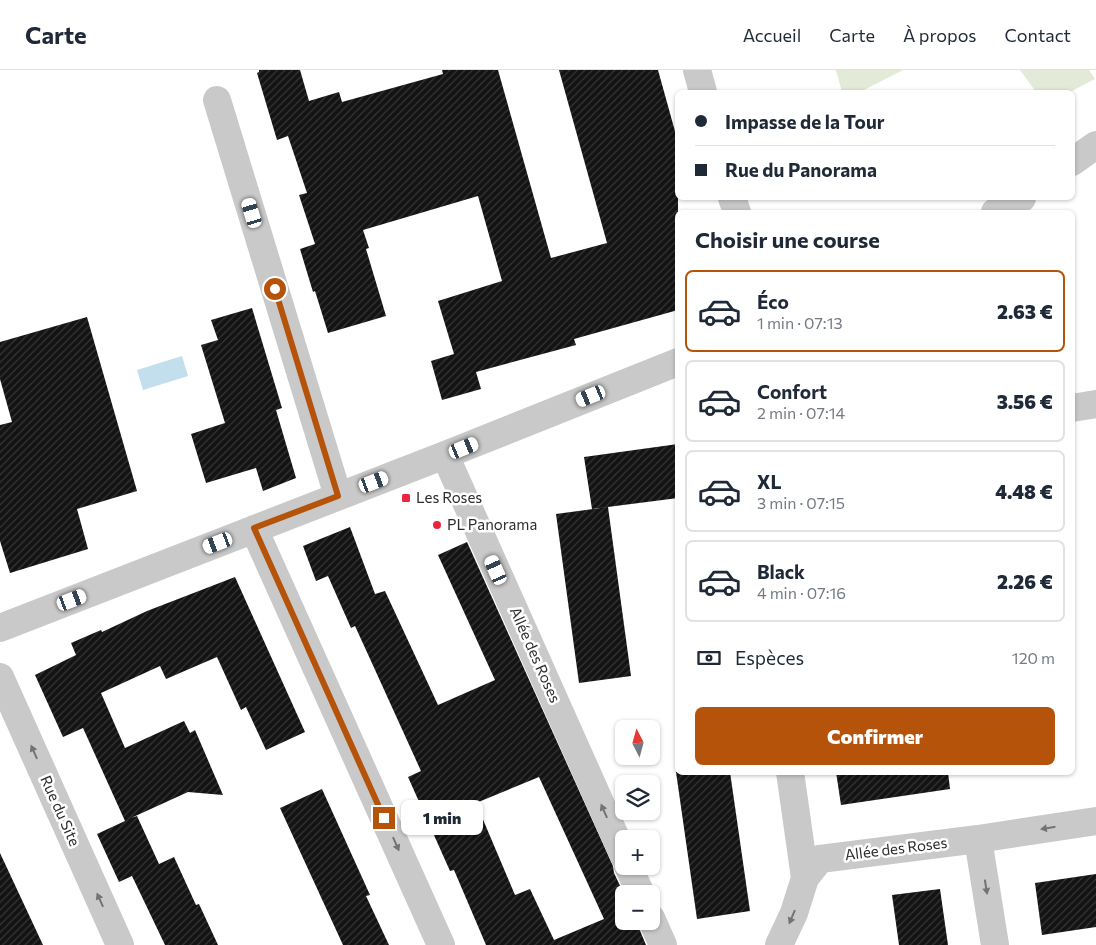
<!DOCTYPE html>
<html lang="fr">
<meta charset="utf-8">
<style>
body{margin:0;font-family:Commissioner,sans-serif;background:#f2f2f3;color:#1f2937;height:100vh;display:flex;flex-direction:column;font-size:19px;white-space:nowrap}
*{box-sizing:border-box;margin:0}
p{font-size:16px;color:#747a83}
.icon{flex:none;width:28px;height:28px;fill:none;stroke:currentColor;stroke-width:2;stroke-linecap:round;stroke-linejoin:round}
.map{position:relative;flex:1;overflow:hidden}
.details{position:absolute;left:675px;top:140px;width:400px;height:565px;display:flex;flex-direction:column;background:#fff;border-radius:8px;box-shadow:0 1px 4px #0004}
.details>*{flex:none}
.banner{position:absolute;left:675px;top:20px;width:400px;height:110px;border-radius:8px;box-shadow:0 1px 4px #0004;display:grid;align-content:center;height:110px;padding:0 20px;background:#fff}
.needle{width:32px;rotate:354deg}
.controls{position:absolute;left:615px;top:650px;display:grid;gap:10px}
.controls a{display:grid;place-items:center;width:45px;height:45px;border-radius:8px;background:#fff;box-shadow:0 1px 4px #0004;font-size:25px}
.end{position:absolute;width:22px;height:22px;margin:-11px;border:6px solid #b45309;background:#fff;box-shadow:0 0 0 2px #fff}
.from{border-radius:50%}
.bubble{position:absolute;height:35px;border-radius:8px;background:#fff;box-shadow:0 1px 4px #0004;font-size:16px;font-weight:800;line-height:35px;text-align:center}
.car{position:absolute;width:15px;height:30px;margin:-15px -8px;border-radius:6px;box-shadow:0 0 4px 1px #0007;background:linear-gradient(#fff 24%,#345 0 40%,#fff 0 76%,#345 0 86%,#fff 0)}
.banner b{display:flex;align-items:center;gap:18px;height:48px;font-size:19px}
.banner b+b{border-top:1px solid #e0e1e3}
.banner i{width:12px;height:12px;background:#1f2937}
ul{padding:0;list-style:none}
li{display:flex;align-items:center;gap:15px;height:82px;margin:0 10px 8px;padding:0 10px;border:2px solid #e0e1e3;border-radius:8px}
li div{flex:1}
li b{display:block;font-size:19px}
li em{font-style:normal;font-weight:800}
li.on{border-color:#b45309}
li>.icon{width:45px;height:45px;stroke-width:1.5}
h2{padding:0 20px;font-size:22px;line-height:60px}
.pay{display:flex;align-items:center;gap:12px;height:55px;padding:0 20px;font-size:19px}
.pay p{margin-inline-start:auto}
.button{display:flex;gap:10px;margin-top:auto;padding:10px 20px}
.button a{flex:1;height:58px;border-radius:8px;background:#b45309;color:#fff;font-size:20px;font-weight:800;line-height:58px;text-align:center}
header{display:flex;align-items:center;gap:30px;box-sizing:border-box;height:70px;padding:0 25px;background:#fff;border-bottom:1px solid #e0e1e3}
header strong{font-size:24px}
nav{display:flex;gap:28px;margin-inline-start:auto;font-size:18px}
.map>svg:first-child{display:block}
.garden{fill:#e3ead8}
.water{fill:#c3deec}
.building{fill:url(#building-hatch);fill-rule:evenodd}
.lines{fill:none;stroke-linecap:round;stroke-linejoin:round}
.minor{stroke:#c9c9c9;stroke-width:28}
.oneway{fill:#737373}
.route{stroke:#b45309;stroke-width:6}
.poi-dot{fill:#eb2540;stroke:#fff;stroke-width:2}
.labels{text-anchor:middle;stroke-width:5;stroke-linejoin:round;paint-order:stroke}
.poi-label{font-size:15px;fill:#2c2c2c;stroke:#fff;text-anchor:start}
.street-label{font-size:15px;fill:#2c2c2c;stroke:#fff}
</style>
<header>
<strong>Carte</strong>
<nav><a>Accueil</a><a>Carte</a><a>À propos</a><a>Contact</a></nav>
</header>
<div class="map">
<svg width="1096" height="875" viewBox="0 0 1096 875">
<defs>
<pattern id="building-hatch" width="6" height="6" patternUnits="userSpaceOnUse" patternTransform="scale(1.25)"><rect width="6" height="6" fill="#131313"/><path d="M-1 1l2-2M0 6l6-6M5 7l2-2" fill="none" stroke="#363636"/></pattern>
</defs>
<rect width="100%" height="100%" fill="#fff"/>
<!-- garden -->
<path class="garden" d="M836,0H903L860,22H842Z
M1020,0H1089L1095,9L1070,22H1036Z"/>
<!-- water -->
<path class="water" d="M182,286L188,306L143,320L137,300Z"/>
<!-- building -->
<path class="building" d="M259,0H300L309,31L339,22L342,32L443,4L442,0H498L551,188L607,173L559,0H658L678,72V240L574,269L576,275L476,302L481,319L442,330L431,291L454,284L438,231L502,211L478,126L363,160L369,178L366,179L386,246L328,263L315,221L313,222L300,179L315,174L299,125L307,123L288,66L277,70L257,3L259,2Z
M252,238L282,338L276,340L296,408L263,421L256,398L206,413L191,364L225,353L201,275L218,270L211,250Z
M87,247L137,421L77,439L88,479L10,503L0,471V355L12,352L0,309V272Z
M678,374V428L592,439L584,387Z
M608,437L631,606L579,613L556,444Z
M350,457L375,524L385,521L438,635L495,610L438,485L467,472L613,796L614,803L624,824V851H636L646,875H486L454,800L450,801L408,707L421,701L371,591L355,556L351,558L328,506L316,511L303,476ZM539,707L604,849L554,870L530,819L515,825L476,733Z
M235,507L305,662L266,680L246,637L241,640L217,587L166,609L160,596L101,623L125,678L184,651L190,663L195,660L223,725L188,722L131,748L137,746L159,794L174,787L196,835L199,834L218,875H165L132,806L119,812L97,764L125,751L83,658L63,667L35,605L76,585L71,573L101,560L102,562L147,541Z
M676,702H730L750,841L697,849Z
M836,702H948L950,719L841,735Z
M322,719L370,825L366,826L389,875H343L280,738Z
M0,783L43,875H0Z
M1096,804V857L1042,865L1035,813Z
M940,819L948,875H899L892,825Z"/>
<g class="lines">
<!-- minor -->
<path class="minor" d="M697,0L703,22
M217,30L338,426
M1072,92L1096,75
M732,128L737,142
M995,142L1022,128
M1072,338L1096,334
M445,385L624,786
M254,459L441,875
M0,558L445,385L678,292
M0,607L120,875
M790,702L805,808
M978,769L995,875
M628,796L641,824
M651,848L663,875
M779,875L794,843L805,808L820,789L978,769L1096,751"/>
</g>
<!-- one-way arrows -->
<defs><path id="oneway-solid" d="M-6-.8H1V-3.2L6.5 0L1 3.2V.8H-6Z" transform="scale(1.25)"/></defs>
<g class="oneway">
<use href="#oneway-solid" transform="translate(34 682) rotate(-114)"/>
<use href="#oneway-solid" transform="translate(604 741) rotate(-114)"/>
<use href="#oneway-solid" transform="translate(1048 758) rotate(171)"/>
<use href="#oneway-solid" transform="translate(396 774) rotate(66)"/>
<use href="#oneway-solid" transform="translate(986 817) rotate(81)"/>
<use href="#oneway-solid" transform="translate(100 830) rotate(-114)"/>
<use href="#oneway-solid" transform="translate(792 847) rotate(113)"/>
</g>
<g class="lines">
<!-- route -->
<path class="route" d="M275,219L338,426L254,458L384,748"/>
</g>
<!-- markers -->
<g class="poi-dot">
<rect x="401" y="423" width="10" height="10" rx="2.5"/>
<circle cx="437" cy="455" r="5"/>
</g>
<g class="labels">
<!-- poi labels -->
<g class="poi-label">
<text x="416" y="433">Les Roses</text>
<text x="447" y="460">PL Panorama</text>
</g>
<!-- street labels -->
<g class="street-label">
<text transform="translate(535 585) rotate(66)" y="5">Allée des Roses</text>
<text transform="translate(60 741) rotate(66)" y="5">Rue du Site</text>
<text transform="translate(896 779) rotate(-7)" y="5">Allée des Roses</text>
</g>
</g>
</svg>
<div class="controls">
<a><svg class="needle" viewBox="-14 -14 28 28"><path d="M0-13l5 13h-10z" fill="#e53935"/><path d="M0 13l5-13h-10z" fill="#747a83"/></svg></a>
<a><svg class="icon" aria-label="layers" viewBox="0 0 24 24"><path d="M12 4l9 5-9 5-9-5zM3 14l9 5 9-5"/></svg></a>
<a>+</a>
<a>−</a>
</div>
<i class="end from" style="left:275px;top:219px"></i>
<i class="end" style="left:384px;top:748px"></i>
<div class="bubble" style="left:401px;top:730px;width:82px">1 min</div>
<i class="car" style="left:252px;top:143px;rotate:343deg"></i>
<i class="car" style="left:591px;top:326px;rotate:248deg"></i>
<i class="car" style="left:464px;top:378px;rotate:68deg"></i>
<i class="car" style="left:374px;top:412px;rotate:69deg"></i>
<i class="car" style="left:218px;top:473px;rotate:249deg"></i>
<i class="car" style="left:496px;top:500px;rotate:336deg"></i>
<i class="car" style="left:72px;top:530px;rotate:69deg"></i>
<div class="banner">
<b><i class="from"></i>Impasse de la Tour</b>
<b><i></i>Rue du Panorama</b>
</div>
<section class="details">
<h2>Choisir une course</h2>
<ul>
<li class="on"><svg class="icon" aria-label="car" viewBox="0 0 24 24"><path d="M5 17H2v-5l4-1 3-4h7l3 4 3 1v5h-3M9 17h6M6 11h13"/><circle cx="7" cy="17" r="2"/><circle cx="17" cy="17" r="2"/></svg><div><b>Éco</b><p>1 min · 07:13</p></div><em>2.63 €</em></li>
<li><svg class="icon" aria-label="car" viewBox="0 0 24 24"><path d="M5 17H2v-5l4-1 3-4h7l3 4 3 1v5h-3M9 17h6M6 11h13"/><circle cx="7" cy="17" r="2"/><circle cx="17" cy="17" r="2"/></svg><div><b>Confort</b><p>2 min · 07:14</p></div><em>3.56 €</em></li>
<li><svg class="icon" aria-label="car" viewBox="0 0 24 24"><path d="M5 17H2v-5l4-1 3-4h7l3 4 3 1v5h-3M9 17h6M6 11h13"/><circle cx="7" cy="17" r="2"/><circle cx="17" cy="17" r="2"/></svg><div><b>XL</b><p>3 min · 07:15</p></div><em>4.48 €</em></li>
<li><svg class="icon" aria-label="car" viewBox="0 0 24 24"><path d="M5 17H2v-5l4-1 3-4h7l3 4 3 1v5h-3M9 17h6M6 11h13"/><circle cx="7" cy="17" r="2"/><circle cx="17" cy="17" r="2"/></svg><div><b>Black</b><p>4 min · 07:16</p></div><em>2.26 €</em></li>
</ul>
<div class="pay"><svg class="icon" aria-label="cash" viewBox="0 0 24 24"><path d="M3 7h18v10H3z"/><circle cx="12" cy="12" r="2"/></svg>Espèces<p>120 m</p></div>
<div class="button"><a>Confirmer</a></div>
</section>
</div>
